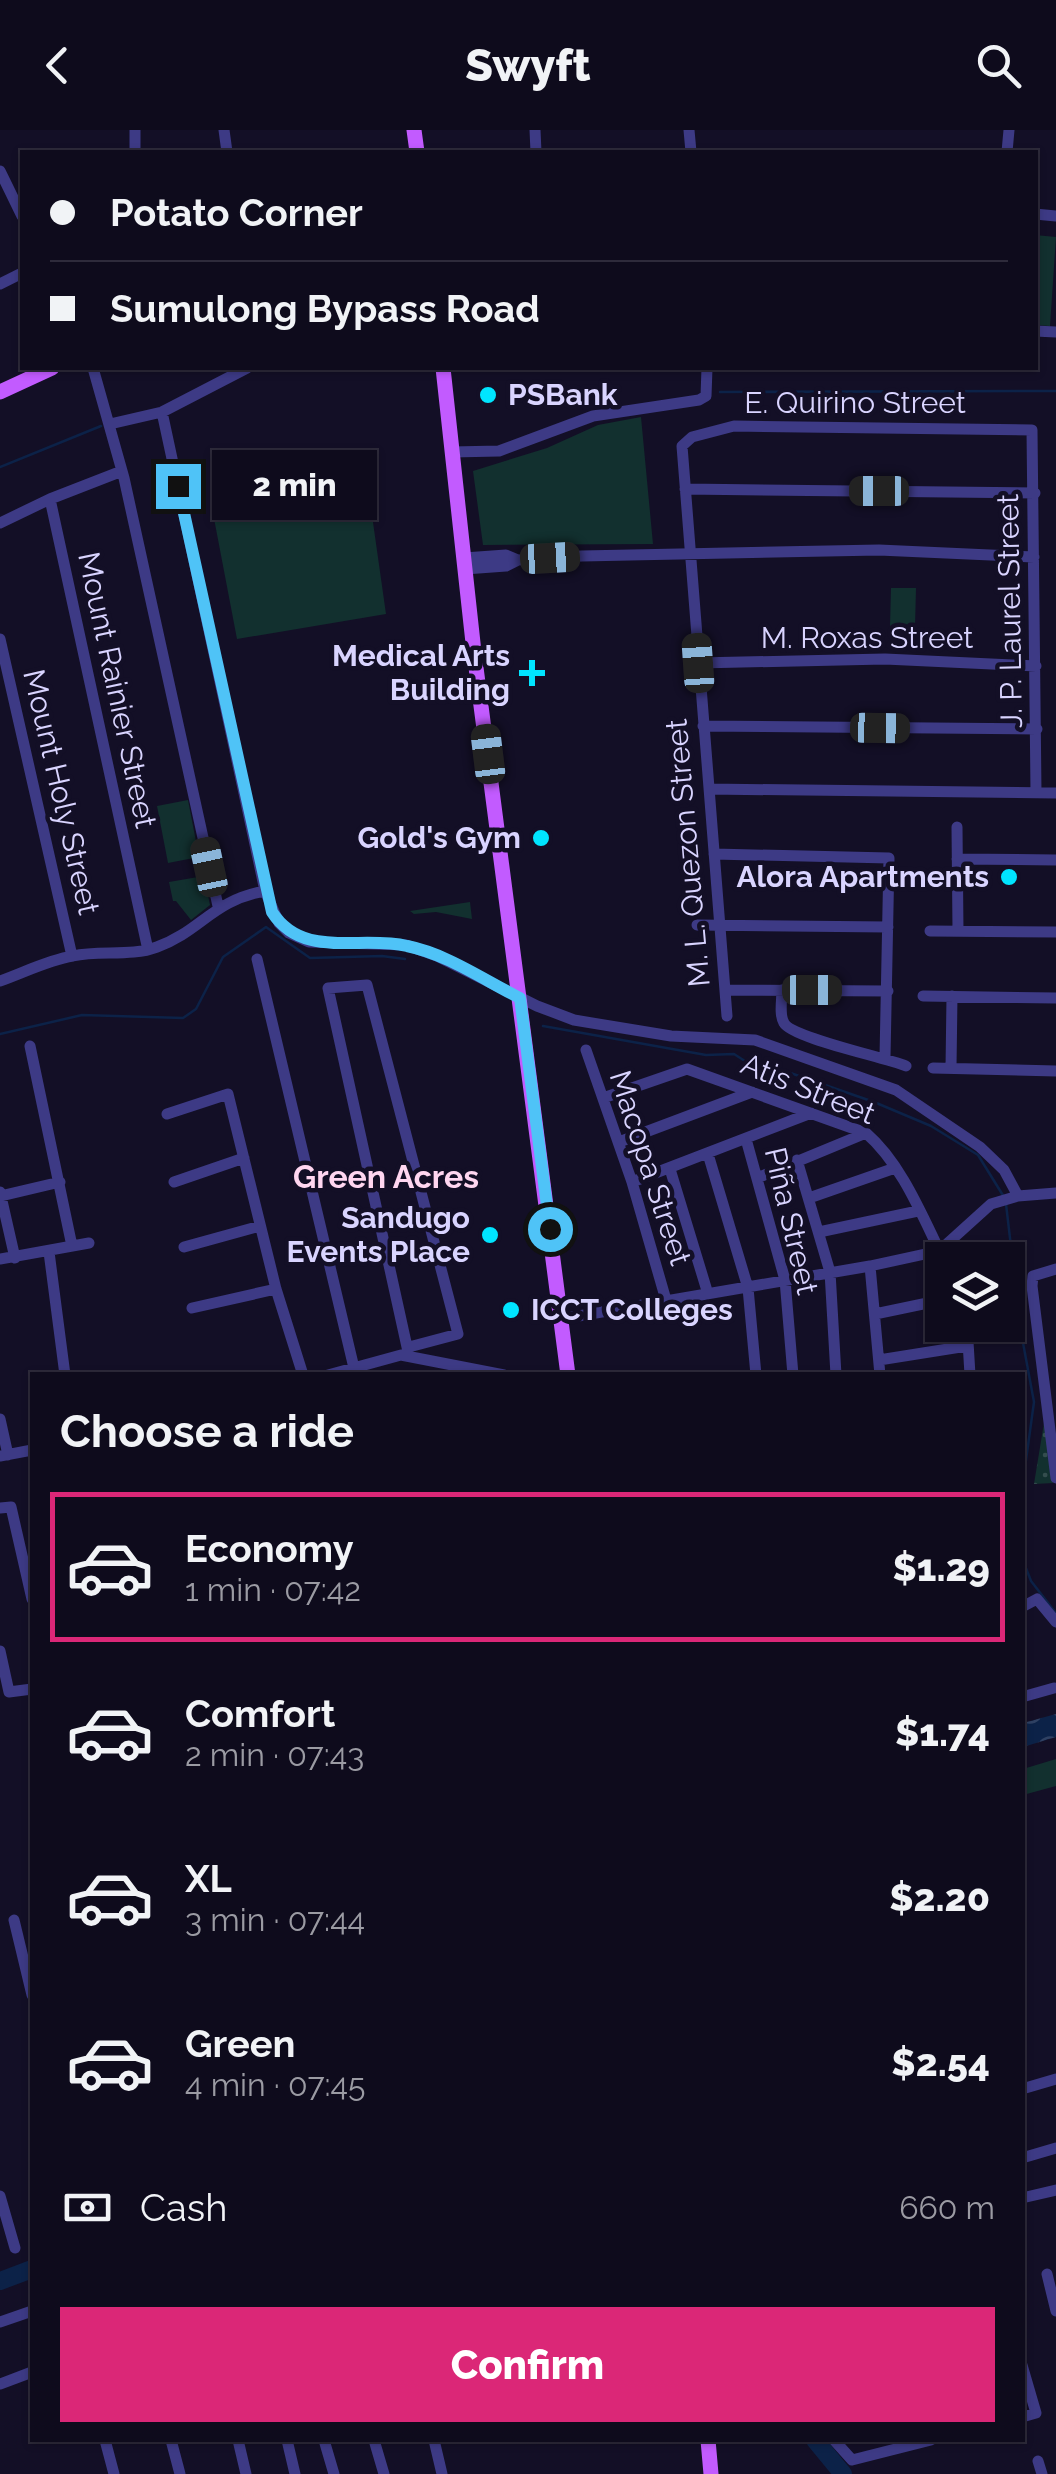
<!DOCTYPE html>
<meta charset="utf-8">
<style>
body{margin:0;font-family:Raleway,sans-serif;background:#1c1929;color:#f1f3f6;height:100vh;display:flex;flex-direction:column;font-size:38px;white-space:nowrap}
*{box-sizing:border-box;margin:0}
p{font-size:32px;color:#9b9ba3}
.icon{flex:none;width:55px;height:55px;fill:none;stroke:currentColor;stroke-width:2;stroke-linecap:round;stroke-linejoin:round}
.map{position:relative;flex:1;overflow:hidden}
.details{position:absolute;left:30px;top:1242px;width:995px;height:1070px;display:flex;flex-direction:column;background:#0e0b1c;border-radius:0px;box-shadow:0 2px 8px #0004,0 0 0 2px #2e2b3b}
.details>*{flex:none}
.top-card{position:absolute;left:20px;top:20px;width:1018px;height:220px;border-radius:0px;box-shadow:0 2px 8px #0004,0 0 0 2px #2e2b3b;display:grid;align-content:center;height:220px;padding:0 30px;background:#0e0b1c}
.controls{position:absolute;left:925px;top:1112px;display:grid;gap:20px}
.controls a{display:grid;place-items:center;width:100px;height:100px;border-radius:0px;background:#0e0b1c;box-shadow:0 2px 8px #0004,0 0 0 2px #2e2b3b;font-size:50px}
.end{position:absolute;width:45px;height:45px;margin:-22px;border:12px solid #4fc3f7;background:#111;box-shadow:0 0 0 5px #111}
.from{border-radius:50%}
.bubble{position:absolute;height:70px;border-radius:0px;background:#0e0b1c;box-shadow:0 2px 8px #0004,0 0 0 2px #2e2b3b;font-size:32px;font-weight:800;line-height:70px;text-align:center}
.car{position:absolute;width:30px;height:60px;margin:-30px -15px;border-radius:12px;box-shadow:0 0 8px 2px #0007;background:linear-gradient(#222 24%,#8ab4d8 0 40%,#222 0 76%,#8ab4d8 0 86%,#222 0)}
.top-card b{display:flex;align-items:center;gap:35px;height:95px;font-size:38px}
.top-card b+b{border-top:2px solid #2e2b3b}
.top-card i{width:25px;height:25px;background:#f1f3f6}
ul{padding:0;list-style:none}
li{display:flex;align-items:center;gap:30px;height:150px;margin:0 20px 15px;padding:0 10px;border:5px solid transparent;border-radius:0px}
li div{flex:1}
li b{display:block;font-size:38px}
li em{font-style:normal;font-weight:800}
li.active{border-color:#db2777}
li>.icon{width:90px;height:90px;stroke-width:1.5}
h2{padding:0 30px;font-size:45px;line-height:120px}
.pay{display:flex;align-items:center;gap:25px;height:110px;padding:0 30px;font-size:38px}
.pay p{margin-inline-start:auto}
.cta{display:flex;gap:20px;margin-top:auto;padding:20px 30px}
.cta a{flex:1;height:115px;border-radius:0px;background:#db2777;color:#fff;font-size:40px;font-weight:800;line-height:115px;text-align:center}
header{display:flex;justify-content:space-between;align-items:center;height:130px;padding:0 30px;background:#0e0b1c;font-size:45px;font-weight:800}
.map>svg:first-child{display:block}
.grass{fill:#12302f}
.park{fill:url(#park-dots)}
.water{fill:url(#water-waves)}
.lines{fill:none;stroke-linecap:round;stroke-linejoin:round}
.stream{stroke:#0c2248;stroke-width:2.5}
.river{stroke:#0c2248;stroke-width:18}
.minor{stroke:#3d3a85;stroke-width:11}
.major{stroke:#c25bff;stroke-width:15}
.route{stroke:#4fc3f7;stroke-width:12}
.poi-dot{fill:#00e5ff;stroke:#130f26;stroke-width:4}
.labels{text-anchor:middle;stroke-width:9;stroke-linejoin:round;paint-order:stroke}
.poi-label{font-size:30px;font-weight:bold;fill:#d9d4ff;stroke:#130f26;text-anchor:end}
.street-label{font-size:30px;fill:#d9d4ff;stroke:#130f26}
.neighbourhood-label{font-size:32px;font-weight:bold;fill:#ffd6f0;stroke:#130f26}
</style>
<header><svg class="icon" aria-label="back" viewBox="0 0 24 24"><path d="M15 5l-7 7 7 7"/></svg>Swyft<svg class="icon" aria-label="search" viewBox="0 0 24 24"><circle cx="10" cy="10" r="6"/><path d="M15 15l6 6"/></svg></header>
<div class="map">
<svg width="1056" height="2344" viewBox="0 0 1056 2344">
<defs>
<pattern id="park-dots" width="8" height="8" patternUnits="userSpaceOnUse" patternTransform="scale(2.5)"><rect width="8" height="8" fill="#12302f"/><path d="M2 2h.1M6 6h.1" fill="none" stroke="#344d4e" stroke-width="1.8" stroke-linecap="round"/></pattern>
<pattern id="water-waves" width="16" height="10" patternUnits="userSpaceOnUse" patternTransform="scale(2.5)"><rect width="16" height="10" fill="#0c2248"/><path d="M0 5q4-4 8 0t8 0" fill="none" stroke="#2f4163"/></pattern>
</defs>
<rect width="100%" height="100%" fill="#130f26"/>
<!-- grass -->
<path class="grass" d="M1035,105L1056,107L1050,196L1035,195Z
M641,287L653,414L483,415L473,341L547,318L598,295Z
M368,357L386,484L237,509L212,378Z
M891,458H916L915,497H890Z
M188,670L199,727L168,733L157,676Z
M204,746L210,775L191,790L176,771H173L169,752Z
M470,772L472,789L436,782L414,784L410,781Z
M1056,1629V1656L1023,1665V1639Z"/>
<!-- park -->
<path class="park" d="M1045,1287L1053,1353L1034,1354Z"/>
<!-- water -->
<path class="water" d="M1056,1584V1607L1023,1617V1593Z"/>
<g class="lines">
<!-- stream -->
<path class="stream" d="M720,262L1056,261
M0,337L101,296
M543,896L706,925L734,924L748,933L776,938L874,972L931,996L978,1025L1004,1067
M0,904L82,885L183,888L196,879L223,827L266,797L310,828L382,826L405,829
M1006,1074L1021,1202L1034,1272L1022,1359
M1022,1428L1031,1451L1055,1482"/>
<!-- river -->
<path class="river" d="M0,2151L32,2139
M815,2310L843,2344"/>
<!-- minor -->
<path class="minor" d="M135,0V22
M224,0L227,22
M535,0L536,22
M689,0L691,22
M1007,22L1009,0
M0,41L22,86
M1035,84L1056,86
M0,154L22,143
M1035,201L1056,202
M93,238L124,348L218,776
M162,282L265,761L279,793L289,803L309,812L406,815L437,826L537,876L574,890L671,906L755,910L896,960L980,1017L1004,1040L1018,1066
M110,294L162,282L247,238
M452,322L499,321L593,286L699,270L706,266L707,238
M685,359L1035,363
M50,369L148,820
M0,393L50,369L122,341
M464,428L506,425L518,430
M465,439L506,436L518,430L582,426L879,420L1034,427
M0,509L72,826
M698,533L885,529L1036,536
M703,596L1037,599
M709,659L1056,663
M957,697L958,801
M714,724L889,728L885,927
M957,729L1056,730
M697,795L888,797
M930,801L1056,802
M257,829L354,1238
M0,851C23,843 48,830 73,826C100,820 131,827 157,817C201,801 213,770 265,761
M725,860L888,861
M782,860C782,869 779,885 784,893C792,908 884,927 906,936
M923,866L1056,868
M727,886L682,316L692,307L734,296L1032,300L1036,662
M30,916L72,1116
M586,920L632,1052L666,1170
M933,938L1056,941
M951,938L952,866
M603,968L687,939L866,1003C902,1034 923,1088 944,1130
M167,984L228,964L276,1159L303,1245
M746,1009L785,1150L793,1245
M619,1012L752,962
M708,1024L748,1158L756,1245
M797,1030L830,1142L836,1245
M670,1039L708,1164
M757,1048L866,1003
M174,1052L244,1028
M632,1052L811,983
M0,1062L15,1128
M1,1066L60,1052
M809,1068L895,1038
M819,1102L918,1081
M184,1117L260,1096
M49,1122L65,1245
M0,1129L89,1113
M870,1136L880,1245
M1056,1139L1033,1146L1032,1156L1056,1348
M192,1178L276,1159
M875,1184L942,1170
M561,1189L870,1136L939,1121L991,1074L1018,1066L1056,1063
M967,1195L970,1245
M409,1217L458,1204L367,855L328,858L409,1226
M879,1230L967,1216
M328,1245L401,1225L504,1245
M0,1289L8,1325
M0,1326L32,1320
M0,1378L11,1377L32,1469
M1022,1477L1037,1469L1056,1492
M0,1521L9,1562L32,1559
M1022,1567L1054,1558
M14,1790L32,1865
M1022,1959L1056,1949
M1022,2028L1056,2018
M0,2066L15,2118
M1022,2068L1056,2060
M1047,2144L1056,2181
M0,2192L32,2181
M1022,2235L1036,2283L1022,2287
M0,2254L32,2242
M105,2310L114,2344
M171,2310L180,2344
M238,2310L246,2344
M287,2310L295,2344
M324,2310L334,2344
M374,2310L384,2344
M434,2310L442,2344
M834,2310L852,2330L931,2310
M1038,2331L1042,2344"/>
<!-- major -->
<path class="major" d="M414,0L417,22
M443,238L474,522L568,1245
M0,262L52,238
M708,2310L711,2344"/>
</g>
<g class="lines">
<!-- route -->
<path class="route" d="M178,356L272,782C303,830 360,805 407,816C447,824 484,850 520,868L550,1099"/>
</g>
<!-- markers -->
<g class="poi-dot">
<circle cx="488" cy="265" r="10"/>
<path d="M527 528h10v10h10v10h-10v10h-10v-10h-10v-10h10z"/>
<circle cx="541" cy="708" r="10"/>
<circle cx="1009" cy="747" r="10"/>
<circle cx="490" cy="1105" r="10"/>
<circle cx="511" cy="1180" r="10"/>
</g>
<g class="labels">
<!-- poi labels -->
<g class="poi-label">
<text x="508" y="275" text-anchor="start">PSBank</text>
<text x="510" y="536">Medical Arts<tspan x="510" dy="34">Building</tspan></text>
<text x="521" y="718">Gold's Gym</text>
<text x="989" y="757">Alora Apartments</text>
<text x="470" y="1098">Sandugo<tspan x="470" dy="34">Events Place</tspan></text>
<text x="531" y="1190" text-anchor="start">ICCT Colleges</text>
</g>
<!-- street labels -->
<g class="street-label">
<text x="855" y="283">E. Quirino Street</text>
<text transform="translate(1010 481) rotate(-91)" y="10">J. P. Laurel Street</text>
<text x="867" y="518">M. Roxas Street</text>
<text transform="translate(117 560) rotate(78)" y="10">Mount Rainier Street</text>
<text transform="translate(61 662) rotate(77)" y="10">Mount Holy Street</text>
<text transform="translate(688 723) rotate(-95)" y="10">M. L. Quezon Street</text>
<text transform="translate(808 959) rotate(22)" y="10">Atis Street</text>
<text transform="translate(650 1038) rotate(72)" y="10">Macopa Street</text>
<text transform="translate(791 1091) rotate(77)" y="10">Piña Street</text>
</g>
<!-- neighbourhood labels -->
<g class="neighbourhood-label">
<text x="386" y="1058">Green Acres</text>
</g>
</g>
</svg>
<div class="controls">
<a><svg class="icon" aria-label="layers" viewBox="0 0 24 24"><path d="M12 4l9 5-9 5-9-5zM3 14l9 5 9-5"/></svg></a>
</div>
<i class="end from" style="left:550px;top:1099px"></i>
<i class="end" style="left:178px;top:356px"></i>
<div class="bubble" style="left:212px;top:320px;width:165px">2 min</div>
<i class="car" style="left:879px;top:361px;rotate:270deg"></i>
<i class="car" style="left:550px;top:428px;rotate:87deg"></i>
<i class="car" style="left:698px;top:533px;rotate:356deg"></i>
<i class="car" style="left:880px;top:598px;rotate:91deg"></i>
<i class="car" style="left:488px;top:624px;rotate:353deg"></i>
<i class="car" style="left:209px;top:737px;rotate:348deg"></i>
<i class="car" style="left:812px;top:860px;rotate:90deg"></i>
<div class="top-card">
<b><i class="from"></i>Potato Corner</b>
<b><i></i>Sumulong Bypass Road</b>
</div>
<section class="details">
<h2>Choose a ride</h2>
<ul>
<li class="active"><svg class="icon" aria-label="car" viewBox="0 0 24 24"><path d="M5 17H2v-5l4-1 3-4h7l3 4 3 1v5h-3M9 17h6M6 11h13"/><circle cx="7" cy="17" r="2"/><circle cx="17" cy="17" r="2"/></svg><div><b>Economy</b><p>1 min · 07:42</p></div><em>$1.29</em></li>
<li><svg class="icon" aria-label="car" viewBox="0 0 24 24"><path d="M5 17H2v-5l4-1 3-4h7l3 4 3 1v5h-3M9 17h6M6 11h13"/><circle cx="7" cy="17" r="2"/><circle cx="17" cy="17" r="2"/></svg><div><b>Comfort</b><p>2 min · 07:43</p></div><em>$1.74</em></li>
<li><svg class="icon" aria-label="car" viewBox="0 0 24 24"><path d="M5 17H2v-5l4-1 3-4h7l3 4 3 1v5h-3M9 17h6M6 11h13"/><circle cx="7" cy="17" r="2"/><circle cx="17" cy="17" r="2"/></svg><div><b>XL</b><p>3 min · 07:44</p></div><em>$2.20</em></li>
<li><svg class="icon" aria-label="car" viewBox="0 0 24 24"><path d="M5 17H2v-5l4-1 3-4h7l3 4 3 1v5h-3M9 17h6M6 11h13"/><circle cx="7" cy="17" r="2"/><circle cx="17" cy="17" r="2"/></svg><div><b>Green</b><p>4 min · 07:45</p></div><em>$2.54</em></li>
</ul>
<div class="pay"><svg class="icon" aria-label="cash" viewBox="0 0 24 24"><path d="M3 7h18v10H3z"/><circle cx="12" cy="12" r="2"/></svg>Cash<p>660 m</p></div>
<div class="cta"><a>Confirm</a></div>
</section>
</div>
